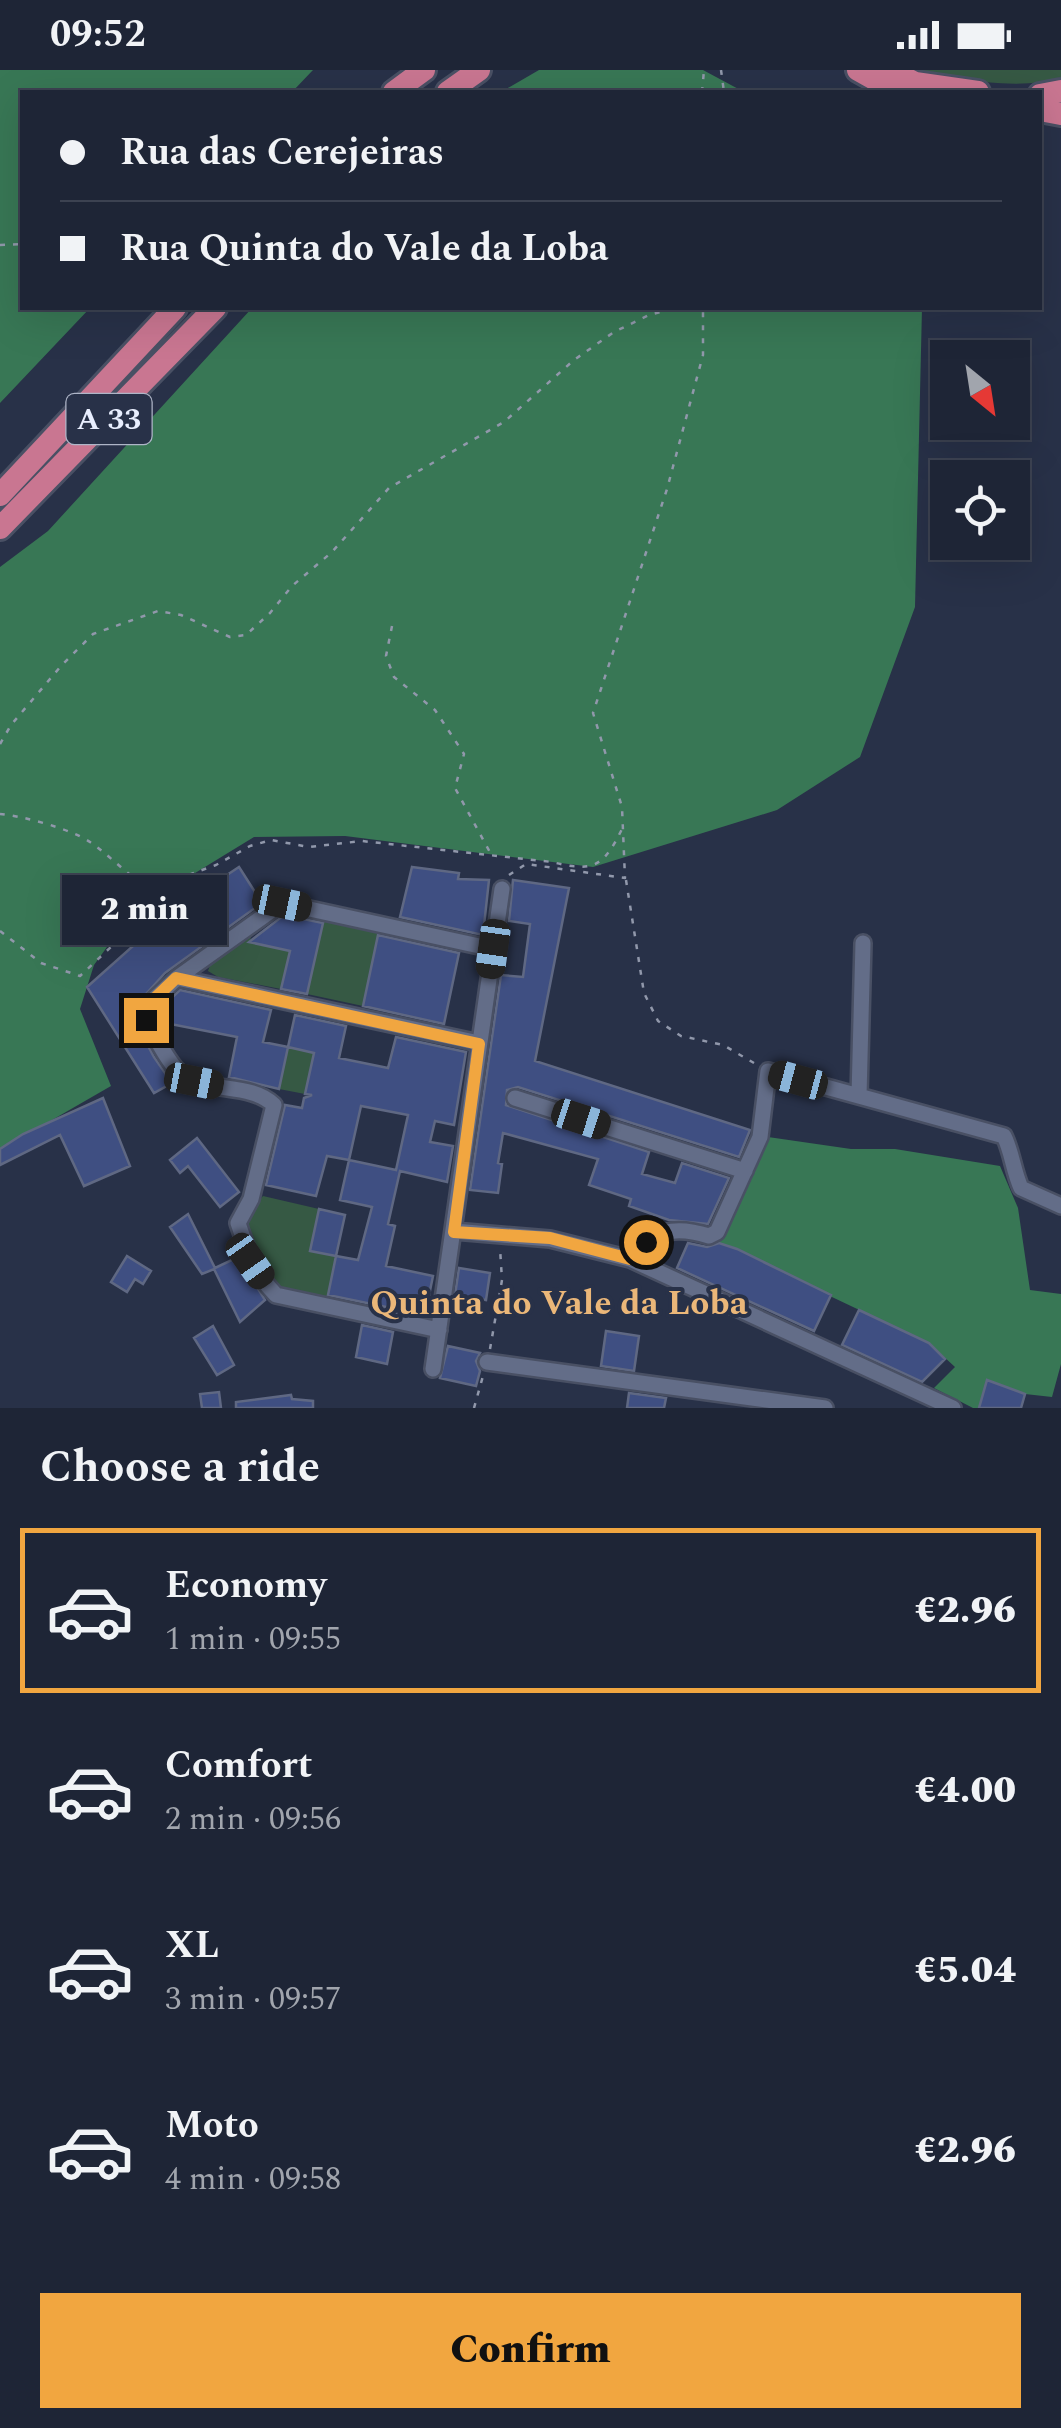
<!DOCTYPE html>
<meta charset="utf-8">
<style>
body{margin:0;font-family:Spectral,serif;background:#2b3142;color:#f1f3f6;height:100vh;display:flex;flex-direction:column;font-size:38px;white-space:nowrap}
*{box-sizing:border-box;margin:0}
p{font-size:32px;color:#a1a5ad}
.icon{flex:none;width:55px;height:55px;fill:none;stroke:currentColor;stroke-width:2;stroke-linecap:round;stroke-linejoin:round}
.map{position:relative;height:1338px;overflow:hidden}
.drawer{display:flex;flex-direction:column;background:#1e2536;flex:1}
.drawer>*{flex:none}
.banner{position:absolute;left:20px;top:20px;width:1022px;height:220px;border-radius:0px;box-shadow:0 10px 40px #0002,0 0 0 2px #3c4251;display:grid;align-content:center;height:220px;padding:0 40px;background:#1e2536}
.needle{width:65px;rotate:150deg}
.controls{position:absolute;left:930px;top:270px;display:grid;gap:20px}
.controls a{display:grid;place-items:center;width:100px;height:100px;border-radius:0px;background:#1e2536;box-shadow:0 10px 40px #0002,0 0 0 2px #3c4251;font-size:50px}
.end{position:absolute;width:45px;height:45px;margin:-22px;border:12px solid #f1a640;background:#111;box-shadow:0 0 0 5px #111}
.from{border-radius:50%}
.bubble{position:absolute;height:70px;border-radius:0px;background:#1e2536;box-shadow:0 10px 40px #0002,0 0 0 2px #3c4251;font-size:32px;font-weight:800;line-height:70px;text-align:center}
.car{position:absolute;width:30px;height:60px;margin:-30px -15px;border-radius:12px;box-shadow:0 0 8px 2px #0007;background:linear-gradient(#222 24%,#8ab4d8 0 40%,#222 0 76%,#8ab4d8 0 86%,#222 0)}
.banner b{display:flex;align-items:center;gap:35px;height:95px;font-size:38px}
.banner b+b{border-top:2px solid #3c4251}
.banner i{width:25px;height:25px;background:#f1f3f6}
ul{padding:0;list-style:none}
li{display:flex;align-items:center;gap:30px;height:165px;margin:0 20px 15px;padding:0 20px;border:5px solid transparent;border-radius:0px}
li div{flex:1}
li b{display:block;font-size:38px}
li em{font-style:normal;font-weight:800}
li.active{border-color:#f1a640}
li>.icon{width:90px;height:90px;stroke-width:1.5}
h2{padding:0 40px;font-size:45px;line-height:120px}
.action{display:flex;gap:20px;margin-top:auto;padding:20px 40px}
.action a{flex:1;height:115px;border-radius:0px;background:#f1a640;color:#111;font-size:40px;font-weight:800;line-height:115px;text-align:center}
.status{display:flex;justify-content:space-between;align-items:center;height:70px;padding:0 50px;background:#1e2536;direction:ltr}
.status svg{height:28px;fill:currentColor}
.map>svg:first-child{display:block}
.green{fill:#365944}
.forest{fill:#387755}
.building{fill:#3f4f82;stroke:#5f6883;stroke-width:2.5;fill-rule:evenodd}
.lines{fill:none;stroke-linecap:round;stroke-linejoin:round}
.minor-casing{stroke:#495064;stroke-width:20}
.highway-casing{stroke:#495064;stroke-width:28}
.path{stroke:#9198ab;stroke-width:2.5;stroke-dasharray:5 8;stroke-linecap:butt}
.minor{stroke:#636d88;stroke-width:15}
.highway{stroke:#c97691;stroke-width:22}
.route{stroke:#f1a640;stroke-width:12}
.labels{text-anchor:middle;stroke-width:8;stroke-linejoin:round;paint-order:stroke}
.shield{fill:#283148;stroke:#aeb5c7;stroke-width:2.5}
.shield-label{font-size:30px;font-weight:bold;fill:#e8eefe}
.neighbourhood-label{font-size:35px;font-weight:bold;fill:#ebb779;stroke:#283148}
</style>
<div class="status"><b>09:52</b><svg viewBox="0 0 49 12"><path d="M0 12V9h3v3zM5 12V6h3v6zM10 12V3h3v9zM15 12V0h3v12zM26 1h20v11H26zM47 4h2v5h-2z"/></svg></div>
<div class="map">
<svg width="1061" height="1338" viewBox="0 0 1061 1338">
<rect width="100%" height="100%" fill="#283148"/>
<!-- green -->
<path class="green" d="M908,0H1061V7C1024,22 947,8 908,0Z
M324,851L379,861L363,936L307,924Z
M252,861L250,872L290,881L281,919L218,907L208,901L212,889Z
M288,977L314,983L305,1024L279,1019Z
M263,1126L319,1139L310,1180L336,1186L327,1228L276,1216L245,1154L248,1143Z"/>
<!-- forest -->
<path class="forest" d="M0,0H313L292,22H22V238H90L0,333Z
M539,0H703L744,22H501Z
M252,238H922L915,537L860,687L777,740L593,797L345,766L254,767L133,841L94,895L80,939L111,1016L0,1080V497L48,461Z
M768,1067L851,1079H895L1000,1096L1018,1138L1030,1220L1061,1224V1294L1052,1327L1025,1324L987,1310L979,1338H973L934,1318L955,1297L929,1273L718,1173Z"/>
<!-- building -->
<path class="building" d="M239,797L262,833L165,903L130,942L154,987L172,1013L154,1023L87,917L170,843Z
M412,797L459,803L458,809L489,810L483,865L400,847Z
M513,810L569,818L535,991L750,1060L739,1087L518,1017L507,1020L506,1035L649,1082L642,1104L675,1113L682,1093L729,1108L708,1154L669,1150L629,1136L631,1129L589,1115L598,1089L503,1063L498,1093L502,1094L498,1123L470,1120L501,905L523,907L530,854L509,851Z
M284,845L323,853L307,924L281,919L290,881L249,872Z
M378,865L459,883L444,954L363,936Z
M180,920L271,940L263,972L288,977L279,1019L229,1007L237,967L160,952V939Z
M295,945L346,956L339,988L388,998L396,967L466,982L454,1055L435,1051L430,1072L453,1076L447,1112L400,1101L388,1154L395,1156L386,1196L433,1206L425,1245L328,1225L336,1186L358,1190L372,1137L340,1130L349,1090L327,1086L316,1126L266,1115L285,1035L302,1038L304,1028L312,1025L305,1024L314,983L288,977ZM361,1036L408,1045L396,1100L349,1090Z
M103,1028L130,1096L84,1116L60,1065L0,1095V1079L23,1064Z
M197,1068L239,1122L220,1137L188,1096L180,1103L170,1090Z
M319,1139L345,1145L336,1186L310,1181Z
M188,1144L215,1198L238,1187L265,1230L240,1252L214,1199L202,1204L170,1157Z
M688,1173L707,1177L719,1173L737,1179L831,1225L814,1261L677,1198Z
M127,1186L151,1201L143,1214L135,1209L127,1222L111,1212Z
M459,1198L490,1203L486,1230L455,1225Z
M859,1240L929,1273L945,1289L922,1312L842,1275Z
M362,1255L393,1262L387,1294L356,1287Z
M213,1256L234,1295L217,1305L194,1268Z
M606,1261L639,1266L634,1301L601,1296Z
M448,1276L480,1283L476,1291L480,1301L476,1316L440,1308Z
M987,1310L1025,1324L1021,1338H979Z
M219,1322L221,1338H202L200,1324Z
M629,1323L666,1328L664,1338H627Z
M291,1325L292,1329L313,1331V1338H236V1332Z"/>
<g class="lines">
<!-- minor casing -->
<g class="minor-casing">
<path id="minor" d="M177,908L479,973
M859,1026L863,873
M515,1028L745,1101
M454,1161L550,1169L630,1189L953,1338
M630,1189C653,1160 674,1155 709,1166L717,1162L760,1067L768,1001L1004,1066C1012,1082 1013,1100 1021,1118L1061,1136
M439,1260L276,1225C255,1204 247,1180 238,1153L251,1129L274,1035C248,1010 201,1026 176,999C164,986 155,965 146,950L150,933L177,908L282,833L493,879
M487,1292L825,1338
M433,1299L502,819"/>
</g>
<!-- highway casing -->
<g class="highway-casing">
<path id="highway" d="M858,0L892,19L907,22
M890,0L915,13L978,22
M394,22L424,0
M448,22L479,0
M1040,25L1061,21
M1040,40L1061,44
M0,425L175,238
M0,458L215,238"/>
</g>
<!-- path -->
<path class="path" d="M721,0L724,22
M702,22L704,0
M0,175L22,174
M392,556L386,586L394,607L435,640L464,684L455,718L492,786
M0,674L11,655L61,596L93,564L158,541L181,545L230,567L246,565L270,543L292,516L332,482L389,418L504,352L574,290L614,262L649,245L672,239L708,238
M0,744C23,746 71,759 90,772C112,787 127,806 152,819
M509,805L526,794L625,808L622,737L593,643L667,419L703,285V238
M626,810L644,923L658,951L681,966L723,975L754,993
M0,861L41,893L80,906L112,876L144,825L163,814L216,795L250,776L271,770L309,777L362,771L552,792C595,803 604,796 623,757
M490,1279L502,1210L500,1178
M474,1338L483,1306"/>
<!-- minor -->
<use href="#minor" class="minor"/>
<!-- highway -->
<use href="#highway" class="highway"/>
</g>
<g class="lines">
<!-- route -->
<path class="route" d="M146,950L150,933L176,908L479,974L454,1162L550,1168L630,1189L646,1172"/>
</g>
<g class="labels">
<!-- shield labels -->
<rect class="shield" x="66.5" y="324" width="85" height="50" rx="8"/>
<g class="shield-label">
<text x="109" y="359">A 33</text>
</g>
<!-- neighbourhood labels -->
<g class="neighbourhood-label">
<text x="559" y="1244">Quinta do Vale da Loba</text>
</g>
</g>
</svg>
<div class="controls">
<a><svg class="needle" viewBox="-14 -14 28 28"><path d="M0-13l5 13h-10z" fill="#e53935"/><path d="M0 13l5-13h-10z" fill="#a1a5ad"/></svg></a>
<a><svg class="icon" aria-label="locate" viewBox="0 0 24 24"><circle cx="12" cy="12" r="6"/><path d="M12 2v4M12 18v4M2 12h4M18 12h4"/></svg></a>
</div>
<i class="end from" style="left:646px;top:1172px"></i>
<i class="end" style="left:146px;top:950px"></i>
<div class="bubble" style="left:62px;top:805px;width:165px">2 min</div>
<i class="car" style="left:282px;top:833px;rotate:102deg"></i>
<i class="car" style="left:493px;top:879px;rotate:188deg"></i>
<i class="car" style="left:798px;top:1010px;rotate:285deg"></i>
<i class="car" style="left:194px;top:1011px;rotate:101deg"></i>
<i class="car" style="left:581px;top:1049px;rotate:108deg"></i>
<i class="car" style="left:250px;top:1191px;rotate:145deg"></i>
<div class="banner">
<b><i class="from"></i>Rua das Cerejeiras</b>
<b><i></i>Rua Quinta do Vale da Loba</b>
</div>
</div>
<section class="drawer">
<h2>Choose a ride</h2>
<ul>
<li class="active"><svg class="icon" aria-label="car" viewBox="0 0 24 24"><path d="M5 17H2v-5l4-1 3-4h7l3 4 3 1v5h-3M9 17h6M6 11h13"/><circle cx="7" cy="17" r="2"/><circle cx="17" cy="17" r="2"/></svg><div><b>Economy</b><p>1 min · 09:55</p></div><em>€2.96</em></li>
<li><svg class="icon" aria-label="car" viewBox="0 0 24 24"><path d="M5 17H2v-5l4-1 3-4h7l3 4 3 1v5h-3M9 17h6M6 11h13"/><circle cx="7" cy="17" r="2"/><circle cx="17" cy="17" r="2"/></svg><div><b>Comfort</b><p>2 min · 09:56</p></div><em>€4.00</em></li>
<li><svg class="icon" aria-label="car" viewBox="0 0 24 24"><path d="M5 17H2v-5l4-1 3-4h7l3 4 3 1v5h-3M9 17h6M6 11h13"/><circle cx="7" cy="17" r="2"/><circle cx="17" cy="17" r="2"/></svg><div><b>XL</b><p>3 min · 09:57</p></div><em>€5.04</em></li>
<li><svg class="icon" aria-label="car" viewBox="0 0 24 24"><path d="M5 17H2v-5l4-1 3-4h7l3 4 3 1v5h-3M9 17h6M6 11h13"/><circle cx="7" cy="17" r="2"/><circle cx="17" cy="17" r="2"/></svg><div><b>Moto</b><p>4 min · 09:58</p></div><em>€2.96</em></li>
</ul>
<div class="action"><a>Confirm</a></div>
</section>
